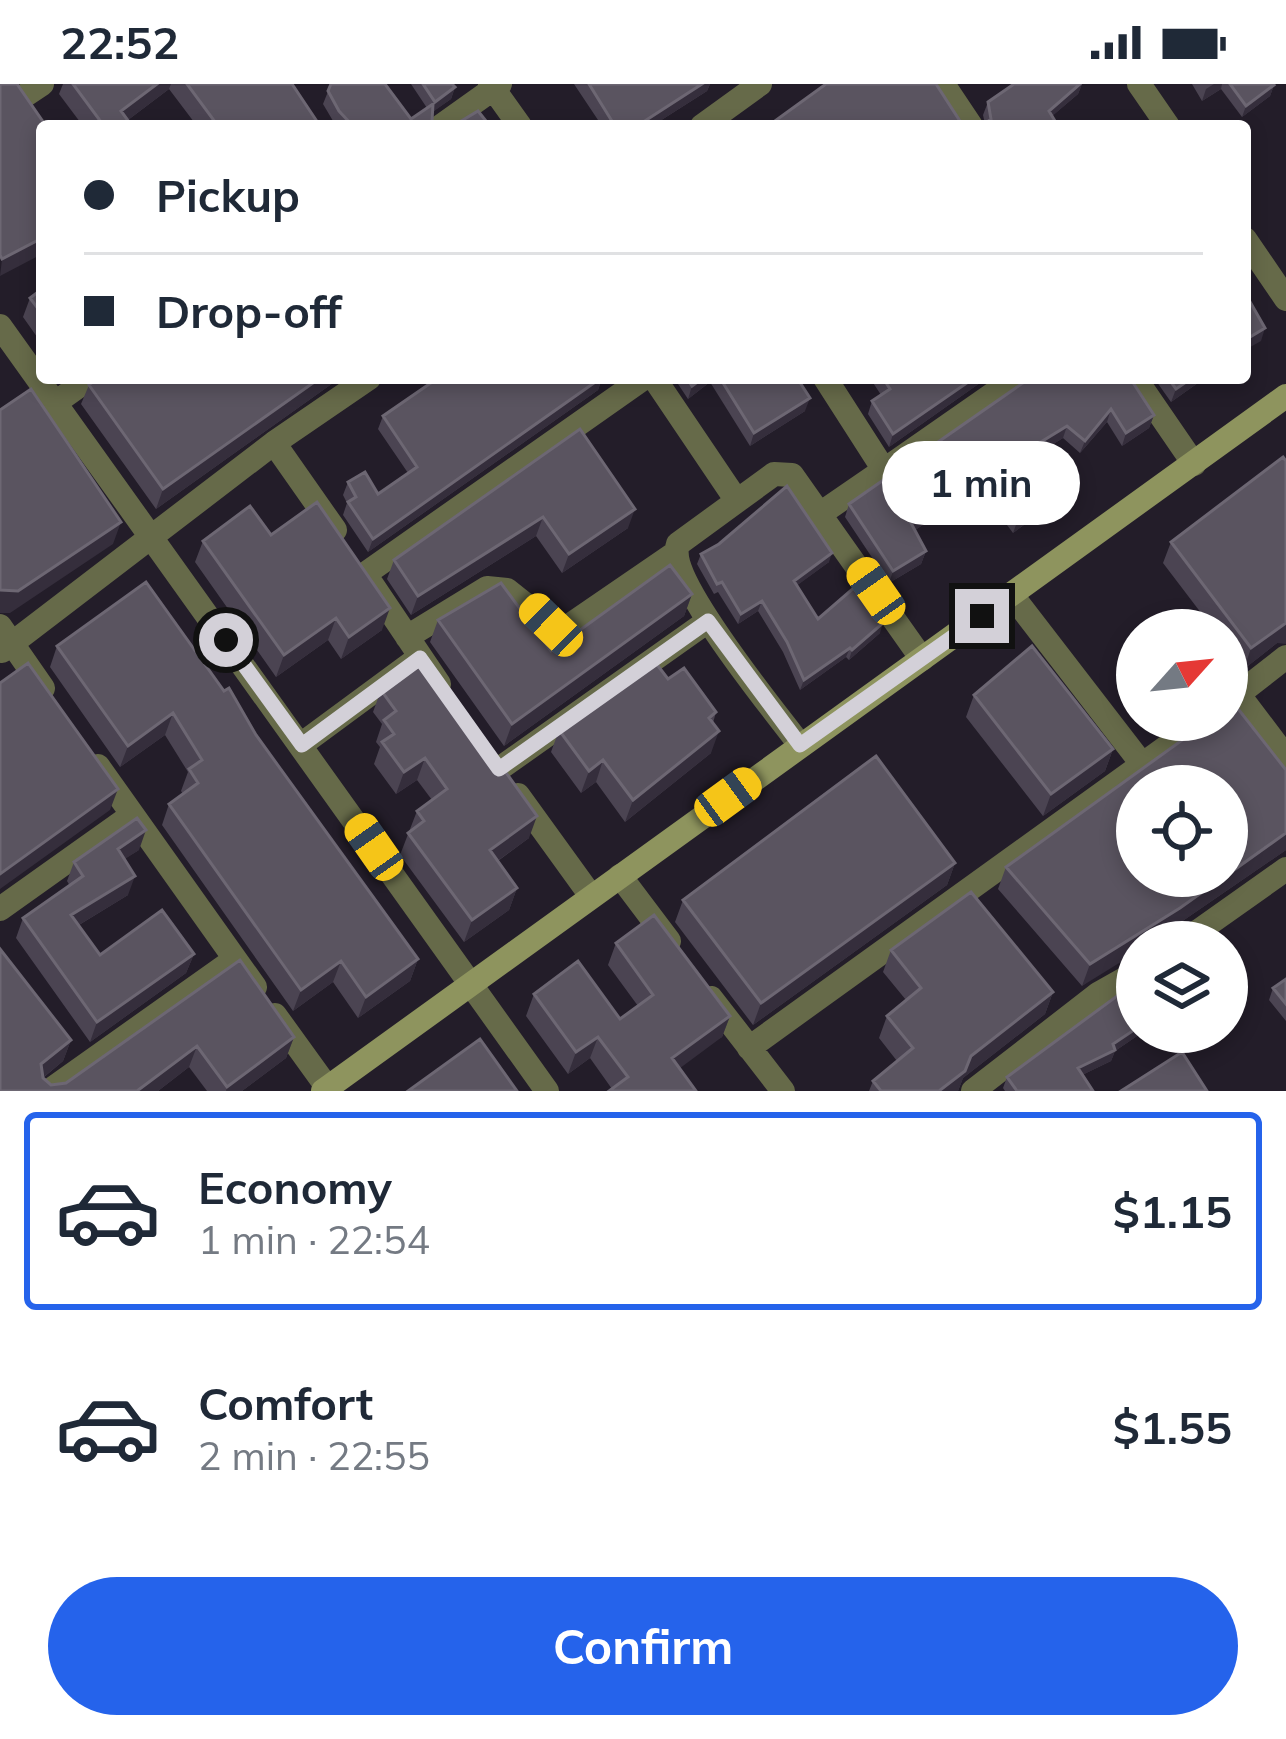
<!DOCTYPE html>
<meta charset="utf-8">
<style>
body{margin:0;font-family:Mulish,sans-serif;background:#f2f2f3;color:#1f2937;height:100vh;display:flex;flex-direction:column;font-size:45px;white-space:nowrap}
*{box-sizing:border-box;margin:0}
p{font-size:39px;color:#747a83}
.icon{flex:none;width:66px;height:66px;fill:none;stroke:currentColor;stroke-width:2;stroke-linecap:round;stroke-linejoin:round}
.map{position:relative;height:1007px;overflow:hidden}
.drawer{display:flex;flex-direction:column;background:#fff;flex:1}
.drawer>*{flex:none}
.top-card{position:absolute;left:36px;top:36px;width:1215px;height:264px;border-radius:12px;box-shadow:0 6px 18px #0003;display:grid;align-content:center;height:264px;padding:0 48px;background:#fff}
.needle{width:78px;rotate:63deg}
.controls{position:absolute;left:1116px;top:525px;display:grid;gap:24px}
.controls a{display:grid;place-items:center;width:132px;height:132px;border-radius:50%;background:#fff;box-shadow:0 6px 18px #0003;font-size:60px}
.end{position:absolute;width:54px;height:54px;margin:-27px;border:15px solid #d3d0d8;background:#111;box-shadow:0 0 0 6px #111}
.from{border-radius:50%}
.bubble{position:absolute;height:84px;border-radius:42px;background:#fff;box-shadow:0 6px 18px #0003;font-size:39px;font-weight:700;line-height:84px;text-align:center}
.car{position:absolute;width:36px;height:72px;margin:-36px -18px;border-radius:15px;box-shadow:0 0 9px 3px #0007;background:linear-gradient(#f5c518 24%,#345 0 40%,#f5c518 0 76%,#345 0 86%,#f5c518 0)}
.top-card b{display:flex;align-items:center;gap:42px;height:114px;font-size:45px}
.top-card b+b{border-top:3px solid #e0e1e3}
.top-card i{width:30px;height:30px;background:#1f2937}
ul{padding:21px 0 0;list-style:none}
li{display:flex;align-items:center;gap:36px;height:198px;margin:0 24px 18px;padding:0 24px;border:6px solid transparent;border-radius:12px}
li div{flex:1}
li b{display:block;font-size:45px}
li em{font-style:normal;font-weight:700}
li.current{border-color:#2563eb}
li>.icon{width:108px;height:108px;stroke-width:1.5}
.cta{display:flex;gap:24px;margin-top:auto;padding:24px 48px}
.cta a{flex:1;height:138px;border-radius:72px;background:#2563eb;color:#fff;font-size:48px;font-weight:700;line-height:138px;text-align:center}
.status{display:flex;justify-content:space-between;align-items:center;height:84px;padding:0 60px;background:#fff;direction:ltr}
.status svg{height:33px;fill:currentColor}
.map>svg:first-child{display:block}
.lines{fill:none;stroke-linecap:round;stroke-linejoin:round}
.street{stroke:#666a49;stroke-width:24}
.secondary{stroke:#8e945e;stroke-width:24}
.wall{fill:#4b4452}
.shaded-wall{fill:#352e3c}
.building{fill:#5a5460;stroke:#6d6773;stroke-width:3}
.route{stroke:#d3d0d8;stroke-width:15}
</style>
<div class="status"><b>22:52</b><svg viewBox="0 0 49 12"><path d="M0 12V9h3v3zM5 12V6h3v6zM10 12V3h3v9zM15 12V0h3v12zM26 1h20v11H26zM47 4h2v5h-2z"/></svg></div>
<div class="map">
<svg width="1286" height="1007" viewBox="0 0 1286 1007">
<rect width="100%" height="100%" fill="#231d29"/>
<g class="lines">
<!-- street -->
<path class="street" d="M490,0L520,42
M943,0L971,42
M1139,0L1168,42
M24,12L42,0
M441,42L500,0
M702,42L760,0
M1245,155L1286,215
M0,242L547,1007
M654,294L737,417
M825,294L884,386L1016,294
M1135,294L1194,380
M55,319L90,294
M274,359L335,446
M820,430L884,386
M365,490L644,294
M371,499L439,600
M1011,510L1142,680
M0,542L43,604
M407,553L487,504L507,506L551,541L566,544L674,470
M2,567L274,359L369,294
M1239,611L1286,673
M1227,619L1286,573
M302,660L420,573
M800,661C775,627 665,495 678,460L774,390L792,391L922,575
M98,682L255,903
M499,685L708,537
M518,711L591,812
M620,792L669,857
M0,825L132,731
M1183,858L1286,785
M711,914L783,1007
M275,931L327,1003
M749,964L1204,636
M49,1007L235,875
M973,1007L1098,910L1137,888"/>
<!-- secondary -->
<path class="secondary" d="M323,1007L1286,312"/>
</g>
<!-- wall -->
<path class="wall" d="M63,0H292L320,42H197L169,5L128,36L132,42H83L59,10Z
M331,0L411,35L427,24L411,0H452L455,3L451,15L432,28V37L442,42H336L323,20Z
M574,0H710L707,7L652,42H602Z
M1014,0H1082L1078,10L1052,32L985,40L983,31L988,18Z
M1192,0H1273L1274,1L1270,12L1242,33L1221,5L1202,17Z
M42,205V260L23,233L30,214Z
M97,294H340L156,425L81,320L89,301Z
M602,294L598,306L368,468L343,431L347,419L343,411L348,398L378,410L408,389L378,345L383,332Z
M674,294H760L805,327L750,362L710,298L688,315Z
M870,294H987L889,363L868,330L872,317L881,311Z
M1130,294L1154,331L1149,344L1122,362L1107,338L1080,369L1063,354L1003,391L995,378L939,419L935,433L915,446L926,467L921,480L889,499L845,433L849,420Z
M1154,294H1205L1171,318Z
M580,345L628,444L562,489L536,452L411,531L387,495L394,476Z
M1055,410L1050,422L1013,449L1001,433L1006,422Z
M271,451L382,546L341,575L328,556L276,593L195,478L203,457Z
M1171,458L1277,559L1244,585L1227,563V546H1214L1163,479Z
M701,470L829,478L797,501L818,535L880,549L849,576L846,573L800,606L783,568L758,527L738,540L718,508L714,510L697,480Z
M692,510L684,532L504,662L430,558L438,536L551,567Z
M57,562L256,651L418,875L410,897L358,934L333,898L293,927L162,741L169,720L183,710L181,707L188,688L165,651L120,683L50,583Z
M668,595L716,628L713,639L711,669L625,738L596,698L581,709L551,668L559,646Z
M381,606L529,754L498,777L517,804L509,826L464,858L400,771L417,727L432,716L417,696L396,710L374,680L380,663L376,658L382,640L373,628Z
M974,611L1113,665L1105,687L1043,732L966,633Z
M1286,686V766L1152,858H1137L1082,902L998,805L1006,783Z
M139,766L124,775L128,811L79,841L100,871L194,870L186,889L90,958L16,854L23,834L70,802L67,797L74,778Z
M955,779L947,801L753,941L675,838L683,816Z
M616,859L730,932L722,953L612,1005L590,974L568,990L526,932L534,910L620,935L638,922L608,881Z
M891,866L1053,908L1045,930L963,994L958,1007H869L873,997L897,977L879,954L887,932L906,916L883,888Z
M240,876L294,953L286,974L242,1007H207L189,983L158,1007H0L71,956L63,977L43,994L51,1001L66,999Z
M1286,895V937L1269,916L1273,904Z
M1137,948H1143L1115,967L1111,977L1082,991L1093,1007H1005L1003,1004L1007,993Z"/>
<!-- shaded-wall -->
<path class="shaded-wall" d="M157,0H171L169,5L120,42L121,27Z
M702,0H710L707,7L652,42H637Z
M1080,0H1082L1078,10L1044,39L1049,27Z
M1214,0H1222L1221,5L1202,17L1206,5Z
M1274,1L1270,12L1242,33L1246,22Z
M455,3L451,15L430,30L435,18Z
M42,154V170L0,192L2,175Z
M1265,244L1261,257L1245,266V256Z
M320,294H340L156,425L163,405Z
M602,294L598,306L368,468L373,455Z
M703,294H712L710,298L688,315L692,302Z
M974,294H987L889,363L893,350Z
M1192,294H1205L1171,318L1176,305Z
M810,314L805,327L750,362L754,349Z
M1111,325L1107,338L1080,369L1085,357Z
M1154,331L1149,344L1122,362L1126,349Z
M1067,342L1063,354L1003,391L1008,378Z
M1000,365L995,378L931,426L935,413Z
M1055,410L1050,422L1013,449L1017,438Z
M940,421L935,433L906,452L911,439Z
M635,425L628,444L562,489L569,470Z
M543,433L536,452L411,531L418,512Z
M121,438L113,460L10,529H0V506Z
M926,467L921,480L889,499L893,487Z
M832,469L829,478L791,506L794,497Z
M692,510L684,532L504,662L512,640Z
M762,517L758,527L738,540L741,530Z
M390,524L382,546L341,575L349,553Z
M336,534L328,556L276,593L284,571Z
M883,539L880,549L849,576L852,566Z
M1284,539H1286V560L1277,559L1244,585L1251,564Z
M850,564L846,573L800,606L804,596Z
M173,629L165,651L120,683L128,662Z
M719,647L711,669L625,738L633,716Z
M1113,665L1105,687L1043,732L1051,710Z
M425,674L417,696L396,710L404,688Z
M603,676L596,698L581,709L589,687Z
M118,705L110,726L0,805V790Z
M537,732L529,754L482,788L490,766Z
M146,746L139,766L111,784L118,765Z
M1286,749V766L1152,858H1137V868L1082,902L1090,880L1227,792Z
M955,779L947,801L753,941L761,919Z
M135,792L128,811L64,850L71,831Z
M517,804L509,826L464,858L472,836Z
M194,870L186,889L90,958L97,938Z
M418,875L410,897L358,934L366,913Z
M341,877L333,898L293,927L301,906Z
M1053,908L1045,930L963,994L958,1007H939L971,972Z
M730,932L722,953L664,996L672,974Z
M1137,944V948H1143L1115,967L1111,977L1074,995L1078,984Z
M294,953L286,974L242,1007H226L227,1003Z
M598,953L590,974L568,990L576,968Z
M71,956L63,977L34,1001L41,980Z
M197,962L189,983L158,1007H137Z"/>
<!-- building -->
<path class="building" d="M0,0H17L46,42H42V154L2,175L0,171Z
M73,0H157L121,27L132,42H104Z
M187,0H292L320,42H218Z
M331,0H385L411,35L433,20L432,37L442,42H353L339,27L328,7Z
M423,0H452L455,3L435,18Z
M589,0H702L637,42H615Z
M826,0H936L960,37L970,42H768Z
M1014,0H1080L1049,27L1058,42H982L991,35L988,18Z
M1230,0H1273L1274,1L1246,22Z
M478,27L490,42H453Z
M42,205V230L30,214Z
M1249,216L1265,244L1245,256V218Z
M97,294H320L163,405L89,301Z
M438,294H601L373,455L348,418L356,413L348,398L365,388L378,410L417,383L383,332Z
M687,294H703L692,302Z
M720,294H760L762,296L766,294H797L810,314L754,349Z
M883,294H974L893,350L872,317L890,305Z
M1030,294H1130L1154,331L1126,349L1111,325L1085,357L1067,342L1008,378L1000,365L935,413L940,421L911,439L926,467L893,487L849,420Z
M1168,294H1192L1176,305Z
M31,305L121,438L18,507L0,506V326Z
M580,345L635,425L569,470L543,433L418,512L394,476Z
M1283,373L1286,377V539L1251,564L1171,458Z
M1042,393L1055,410L1017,438L1006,422Z
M787,402L832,469L794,497L818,535L856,502L883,539L852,566L850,564L804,596L787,558L762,517L741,530L722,498L717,500L701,470L719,460Z
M317,418L390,524L349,553L336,534L284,571L203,457L250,422L271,451Z
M670,481L692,510L512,640L438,536L501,499L551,567Z
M146,498L224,607L229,604L256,651L418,875L366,913L341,877L301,906L169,720L198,699L189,685L202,676L173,629L128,662L57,562Z
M1032,562L1113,665L1051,710L974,611Z
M424,574L537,732L490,766L517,804L472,836L408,749L424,737L417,727L447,705L425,674L404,688L382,658L394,650L384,636L396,627L381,606Z
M655,578L668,595L684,584L716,628L709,634L719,647L633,716L603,676L589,687L559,646Z
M28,579L118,705L0,790V599Z
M1228,612L1286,686V749L1227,791V702H1137V792H1225L1180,824L1090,880L1006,783L1210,636H1227Z
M876,672L955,779L761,919L683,816Z
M137,734L146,746L118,765L135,792L71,831L100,871L162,826L194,870L97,938L23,834L83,792L74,778Z
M971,808L1053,908L971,972L965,987L939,1007H881L873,997L913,964L887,932L921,904L891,866Z
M654,831L730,932L672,974L696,1007H609L628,993L598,953L576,968L534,910L578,877L620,935L653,911L616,859Z
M0,865L71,956L41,980L43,994L51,1001L66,999L240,876L294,953L227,1003L197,962L137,1007H0Z
M1286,895V920L1273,904Z
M1132,901L1137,908V944L1113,960L1115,966L1078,984L1093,1007H1017L1007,993Z
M480,955L517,1007H408Z
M1182,968L1207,1007H1121Z"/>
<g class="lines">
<!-- route -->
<path class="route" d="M226,556L302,661L420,574L499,685L708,537L800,661L982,532"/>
</g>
</svg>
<div class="controls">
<a><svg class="needle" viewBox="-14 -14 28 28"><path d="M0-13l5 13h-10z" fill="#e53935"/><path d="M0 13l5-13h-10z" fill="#747a83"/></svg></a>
<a><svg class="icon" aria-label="locate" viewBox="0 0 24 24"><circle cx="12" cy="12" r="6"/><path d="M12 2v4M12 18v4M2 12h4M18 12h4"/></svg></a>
<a><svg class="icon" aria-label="layers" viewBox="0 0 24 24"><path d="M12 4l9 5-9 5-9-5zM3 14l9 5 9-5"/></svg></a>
</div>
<i class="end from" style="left:226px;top:556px"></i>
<i class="end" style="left:982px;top:532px"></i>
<div class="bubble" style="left:882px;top:357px;width:198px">1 min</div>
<i class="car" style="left:876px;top:507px;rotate:325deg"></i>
<i class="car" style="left:551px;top:541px;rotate:314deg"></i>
<i class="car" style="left:728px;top:713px;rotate:54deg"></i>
<i class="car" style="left:374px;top:763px;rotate:325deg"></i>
<div class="top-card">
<b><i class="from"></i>Pickup</b>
<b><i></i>Drop-off</b>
</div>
</div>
<section class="drawer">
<ul>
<li class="current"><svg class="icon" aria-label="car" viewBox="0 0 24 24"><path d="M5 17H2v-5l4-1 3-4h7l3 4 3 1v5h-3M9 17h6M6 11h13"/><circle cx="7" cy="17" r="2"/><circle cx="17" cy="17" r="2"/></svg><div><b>Economy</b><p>1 min · 22:54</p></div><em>$1.15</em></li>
<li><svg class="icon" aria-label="car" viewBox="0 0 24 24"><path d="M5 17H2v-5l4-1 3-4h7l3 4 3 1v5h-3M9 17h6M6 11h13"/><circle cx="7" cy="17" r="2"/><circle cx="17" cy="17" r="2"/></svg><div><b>Comfort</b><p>2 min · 22:55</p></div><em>$1.55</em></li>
</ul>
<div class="cta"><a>Confirm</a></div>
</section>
